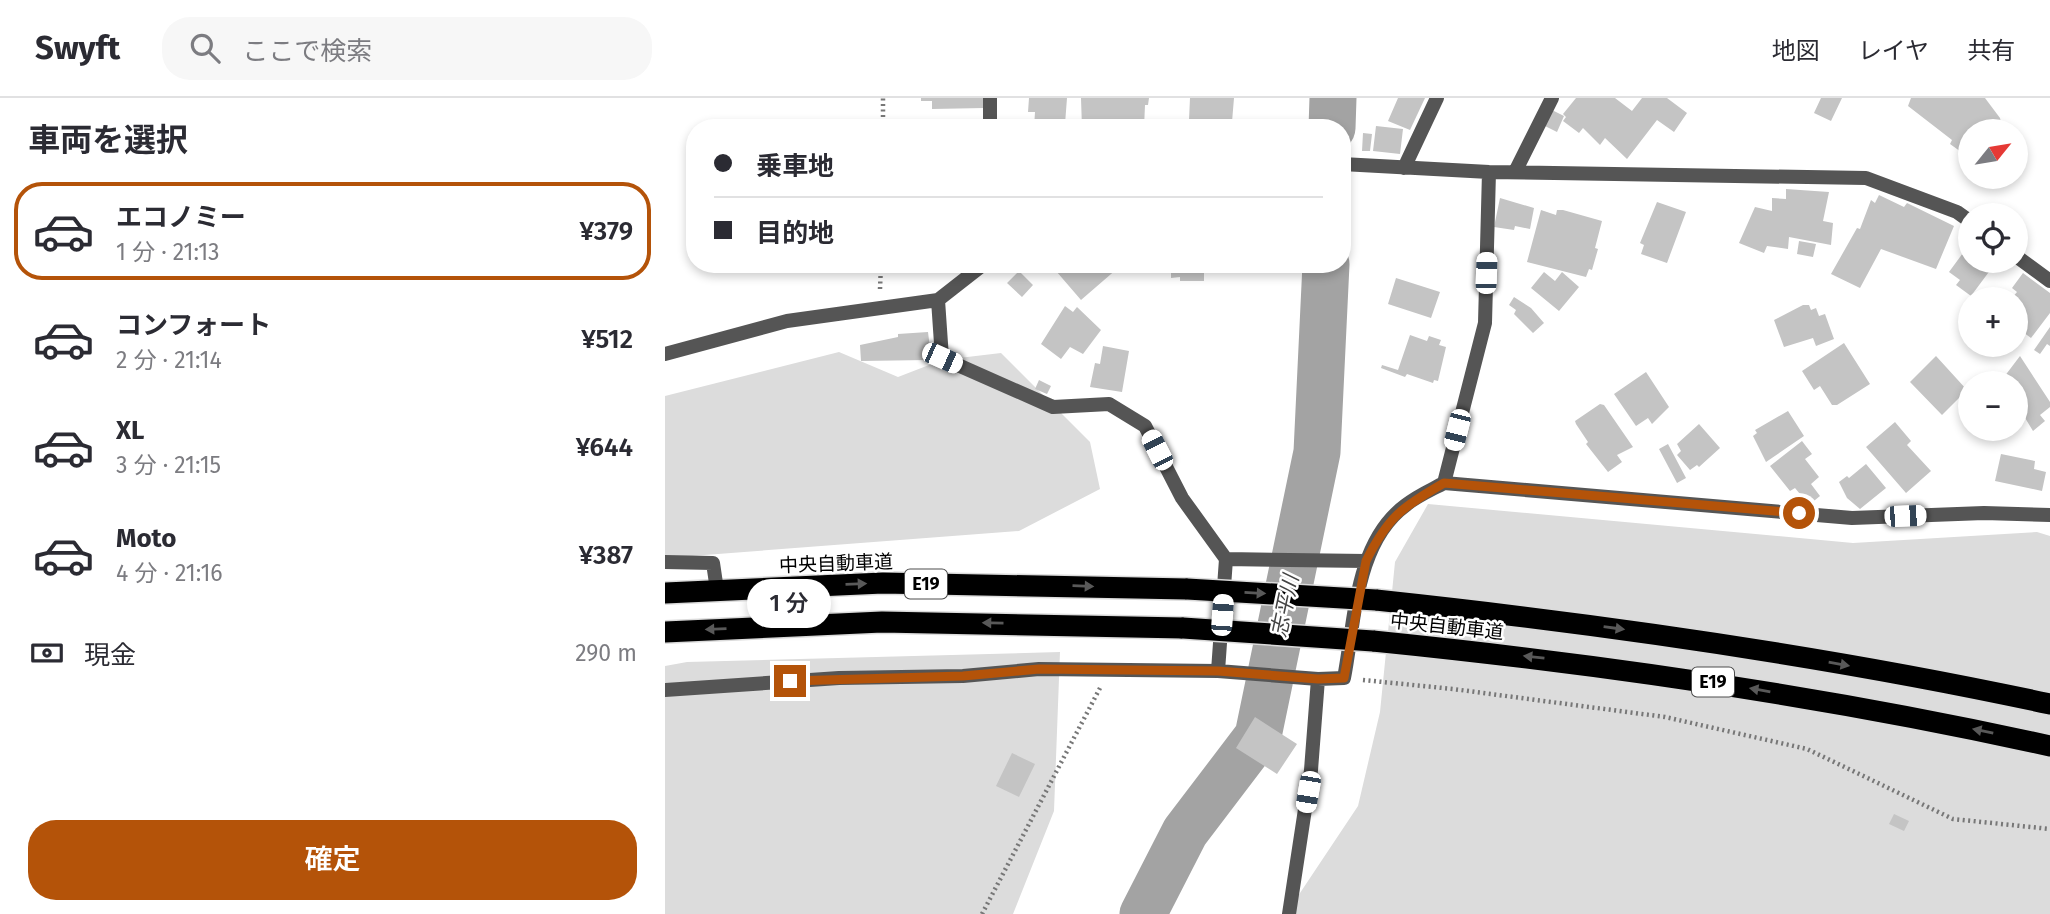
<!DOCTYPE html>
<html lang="ja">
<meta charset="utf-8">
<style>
body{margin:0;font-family:"Fira Sans","Noto Sans JP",sans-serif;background:#f7f7f7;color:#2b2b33;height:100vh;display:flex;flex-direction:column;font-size:26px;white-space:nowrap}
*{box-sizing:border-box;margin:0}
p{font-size:23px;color:#7c7c81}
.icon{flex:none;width:38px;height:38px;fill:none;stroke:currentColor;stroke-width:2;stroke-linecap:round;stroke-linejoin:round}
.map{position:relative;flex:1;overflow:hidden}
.drawer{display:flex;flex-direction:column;background:#fff;width:665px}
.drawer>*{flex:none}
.hud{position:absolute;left:21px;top:21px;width:665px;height:154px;border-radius:28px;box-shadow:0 4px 10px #0003;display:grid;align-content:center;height:154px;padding:0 28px;background:#fff}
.needle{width:46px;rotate:60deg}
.controls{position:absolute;left:1293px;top:21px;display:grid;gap:14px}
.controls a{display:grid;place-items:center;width:70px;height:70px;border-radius:50%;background:#fff;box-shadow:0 4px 10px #0003;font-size:35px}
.end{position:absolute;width:32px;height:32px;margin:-16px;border:9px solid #b45309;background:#fff;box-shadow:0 0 0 4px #fff}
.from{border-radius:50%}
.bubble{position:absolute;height:49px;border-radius:24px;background:#fff;box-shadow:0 4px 10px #0003;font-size:23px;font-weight:600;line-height:49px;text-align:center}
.car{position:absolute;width:21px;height:42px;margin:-21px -10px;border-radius:9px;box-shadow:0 0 5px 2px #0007;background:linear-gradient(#fff 24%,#345 0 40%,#fff 0 76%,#345 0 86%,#fff 0)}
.hud b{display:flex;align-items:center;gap:24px;height:66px;font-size:26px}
.hud b+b{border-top:2px solid #e1e1e2}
.hud i{width:18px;height:18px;background:#2b2b33}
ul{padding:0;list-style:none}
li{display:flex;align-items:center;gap:21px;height:98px;margin:0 14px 10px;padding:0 14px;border:4px solid transparent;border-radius:28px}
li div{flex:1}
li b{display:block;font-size:26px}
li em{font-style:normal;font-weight:600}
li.on{border-color:#b45309}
li>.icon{width:63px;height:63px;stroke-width:1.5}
h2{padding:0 28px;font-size:32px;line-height:84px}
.pay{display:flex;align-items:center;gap:18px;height:77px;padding:0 28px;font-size:26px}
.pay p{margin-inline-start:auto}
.cta{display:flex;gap:14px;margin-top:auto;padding:14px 28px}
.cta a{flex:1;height:80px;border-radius:28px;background:#b45309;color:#fff;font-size:28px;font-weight:600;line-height:80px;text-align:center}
header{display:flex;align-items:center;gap:42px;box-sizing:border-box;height:98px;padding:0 35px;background:#fff;border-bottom:2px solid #e1e1e2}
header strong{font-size:33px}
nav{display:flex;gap:38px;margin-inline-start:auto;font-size:24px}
.search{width:490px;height:63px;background:#f7f7f7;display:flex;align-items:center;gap:18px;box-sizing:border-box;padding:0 24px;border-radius:28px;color:#7c7c81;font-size:26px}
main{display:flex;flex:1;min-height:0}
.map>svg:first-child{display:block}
.green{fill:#dcdcdc}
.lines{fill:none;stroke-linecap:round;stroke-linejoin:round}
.river{stroke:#a3a3a3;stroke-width:47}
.building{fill:#c4c4c4}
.motorway-casing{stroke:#dbdbdb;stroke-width:24}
.path{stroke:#777;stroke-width:4.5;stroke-dasharray:2 3.5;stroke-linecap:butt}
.service{stroke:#555;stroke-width:14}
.minor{stroke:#555;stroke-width:14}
.motorway{stroke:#000;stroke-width:21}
.motorway-bridge-casing{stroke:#dbdbdb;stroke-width:24;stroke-linecap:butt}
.motorway-bridge{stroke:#000;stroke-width:21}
.oneway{fill:#595959}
.route{stroke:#b45309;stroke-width:9}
.labels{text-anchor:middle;stroke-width:5;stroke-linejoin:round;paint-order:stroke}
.shield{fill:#fff;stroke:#4c4c4c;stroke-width:2}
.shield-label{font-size:18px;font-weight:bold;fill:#000}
.street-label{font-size:19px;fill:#000;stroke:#fff}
.water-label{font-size:21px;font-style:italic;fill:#444;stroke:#fff}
</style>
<header>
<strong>Swyft</strong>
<div class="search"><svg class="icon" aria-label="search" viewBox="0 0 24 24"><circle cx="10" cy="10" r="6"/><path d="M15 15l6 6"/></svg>ここで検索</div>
<nav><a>地図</a><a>レイヤ</a><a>共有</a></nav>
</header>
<main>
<section class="drawer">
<h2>車両を選択</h2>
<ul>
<li class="on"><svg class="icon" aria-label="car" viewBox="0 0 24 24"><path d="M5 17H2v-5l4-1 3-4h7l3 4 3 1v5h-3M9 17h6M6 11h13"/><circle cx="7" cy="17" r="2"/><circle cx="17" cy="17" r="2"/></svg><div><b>エコノミー</b><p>1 分 · 21:13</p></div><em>¥379</em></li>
<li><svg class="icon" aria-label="car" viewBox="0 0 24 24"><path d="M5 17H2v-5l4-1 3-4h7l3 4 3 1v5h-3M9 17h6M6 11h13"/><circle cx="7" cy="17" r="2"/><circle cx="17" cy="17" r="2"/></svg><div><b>コンフォート</b><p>2 分 · 21:14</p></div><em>¥512</em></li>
<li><svg class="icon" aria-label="car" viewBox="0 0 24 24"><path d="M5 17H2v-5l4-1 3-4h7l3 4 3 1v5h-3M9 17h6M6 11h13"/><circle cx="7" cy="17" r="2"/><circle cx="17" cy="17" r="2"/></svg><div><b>XL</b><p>3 分 · 21:15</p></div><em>¥644</em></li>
<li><svg class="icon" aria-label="car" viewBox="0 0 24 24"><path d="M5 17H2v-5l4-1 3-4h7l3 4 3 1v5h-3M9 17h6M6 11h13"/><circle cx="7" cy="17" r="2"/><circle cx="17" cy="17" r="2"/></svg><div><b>Moto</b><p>4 分 · 21:16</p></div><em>¥387</em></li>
</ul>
<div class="pay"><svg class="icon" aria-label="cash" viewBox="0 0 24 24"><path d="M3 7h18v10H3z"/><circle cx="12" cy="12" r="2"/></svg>現金<p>290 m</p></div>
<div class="cta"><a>確定</a></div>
</section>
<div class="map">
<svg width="1385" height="816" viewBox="0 0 1385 816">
<rect width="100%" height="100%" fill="#fff"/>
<!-- green -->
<path class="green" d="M174,254L233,279L277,262L336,255L425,344L435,391L354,433L0,460V298Z
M763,406L1188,445L1372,434L1385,438V816H621L693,708L715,614L730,464Z
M395,554L389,713L348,816H0V568L22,564Z"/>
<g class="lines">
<!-- river -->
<path class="river" d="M667,30L668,0
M478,816L520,734L593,638L652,354L661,166"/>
</g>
<!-- building -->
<path class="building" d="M256,0H318L319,10L267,11V3H256Z
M364,0H402L400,26L392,25V30H369L370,14H363Z
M416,0H484L483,7H480L479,30H417Z
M525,0H569L567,24H564V28L524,22Z
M733,0H760L745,32L723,23Z
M911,0H950L967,13L977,0H1002L1022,15L1009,34L992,22L962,61L940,40L935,47L918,30L914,35L898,23L901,19L898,16Z
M1156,0H1177L1166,23L1149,15Z
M1246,0H1320L1335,20L1338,33H1306V61L1285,46L1287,42L1243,8Z
M887,12L899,18L892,34L880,28Z
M711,28L738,31L735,56L708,53Z
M698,35L707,36L705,53H697Z
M1121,91L1164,94L1158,123L1168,125L1166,147L1124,139L1123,151L1102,148L1099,155L1074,145L1090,109L1107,113V100L1121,101Z
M1214,97L1239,109L1242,105L1289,128L1271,171L1216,151L1195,190L1166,176L1192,130L1195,131L1206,102L1210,105Z
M835,100L869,110L865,131L850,128L849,132L829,129Z
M992,104L1021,114L1002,165L976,156L979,147L975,145Z
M876,112L891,117L892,112H898L937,123L930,150L933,151L927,172L924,171L921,179L862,164Z
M1134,143L1151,146L1148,159L1132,156Z
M1306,144V163H1332L1306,198L1291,187L1295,182L1284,174Z
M385,166H449L453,170L416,202Z
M506,166H539V183H515V179L506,180Z
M354,173L368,187L357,199L342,185Z
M879,174L890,183L897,174L914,189L894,213L866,190Z
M1358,175L1385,195V215L1366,240L1351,229V201H1346L1352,194L1347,190Z
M731,180L775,194L766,220L723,206Z
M849,199L866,210L879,225L868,235L849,216L851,212L844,207Z
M1138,207H1144L1146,212L1151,210L1154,218L1160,216L1169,241L1151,248L1148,240L1119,249L1109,222Z
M400,208L408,214L412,209L436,232L418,256L405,249L396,261L376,246Z
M1385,229V248L1382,246L1375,256L1369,252Z
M263,234L266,258H261L262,262L196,263L195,247L233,239V236Z
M745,237L762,243L764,238L776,242L774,247L781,249L773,283L769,282L768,285L742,276L740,279L716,270L717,267L733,272Z
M1179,245L1205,286L1172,307H1167L1155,288L1149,292L1137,273Z
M438,248L464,253L457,294L425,289L430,265L435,266Z
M1271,258L1302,292L1277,317L1245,284Z
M1355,258L1385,304V309L1375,317L1380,323L1368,333L1351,305V285L1336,283Z
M981,274L1004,309L987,326L983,320L971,328L949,296Z
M374,282L386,288L382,296L370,291Z
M935,306L939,307L968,349L952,357L957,364L943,374L921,346L923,344L911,326L910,323Z
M1123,313L1139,338L1101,364L1088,338L1092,335L1090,332Z
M1230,324L1246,343L1242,347L1266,373L1241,395L1201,349Z
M1034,326L1055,350L1034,369L1032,367L1025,372L1012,357L1016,353L1012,346Z
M1137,343L1147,356L1140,361L1154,379L1146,386L1155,398L1144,407L1130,390L1125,393L1105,368Z
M1003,346L1021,380L1012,385L994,351Z
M1336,356L1370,363L1369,371L1381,374L1377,393L1330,383Z
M1201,366L1221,390L1195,411L1182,400L1174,384L1182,378L1184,380Z
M590,619L632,646L612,676L571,650Z
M347,655L370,666L354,699L331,688Z
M1229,716L1244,723L1239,733L1224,726Z"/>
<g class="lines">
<!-- motorway casing -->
<g class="motorway-casing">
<path id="motorway" d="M0,495L218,485L522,491
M711,502C937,526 1163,558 1385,606
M0,534L217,524L518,530
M708,543C936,566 1161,598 1385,648"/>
</g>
<!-- path -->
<path class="path" d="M218,30V0
M215,191L216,166
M698,582L788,591L1000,619L1142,651L1288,721L1385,731
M317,816L435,590"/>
<!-- service -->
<path class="service" d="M0,464L48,465L52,492"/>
<!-- minor -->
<path class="minor" d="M325,30V0
M677,66L824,74L1201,80L1292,114L1306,124
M739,70L772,0
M850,74L887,0
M1351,158L1385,183
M273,202L277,260L388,309L444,306L480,328L517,400L561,461L553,573
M0,256L122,223L273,202L319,166
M779,385L820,225L824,74
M561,461L701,463
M0,592L174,580L298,578L374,571L553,573L653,581L679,580C690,523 690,444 741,407C752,398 766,392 779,385L1187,420L1319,415L1385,417
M624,816L646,672L653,581"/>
<!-- motorway -->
<use href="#motorway" class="motorway"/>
<!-- motorway-bridge casing -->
<g class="motorway-bridge-casing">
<path id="motorway-bridge" d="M522,491L711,502
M518,530L708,543"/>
</g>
<!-- motorway-bridge -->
<use href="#motorway-bridge" class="motorway-bridge"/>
</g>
<!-- one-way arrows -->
<defs><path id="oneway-solid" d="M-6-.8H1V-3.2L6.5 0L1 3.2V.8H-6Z" transform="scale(1.75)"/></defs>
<g class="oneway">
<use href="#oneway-solid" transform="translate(191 486) rotate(-2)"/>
<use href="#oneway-solid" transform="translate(418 488) rotate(2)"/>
<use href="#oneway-solid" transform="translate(590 495) rotate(3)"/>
<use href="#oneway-solid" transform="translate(328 525) rotate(-179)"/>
<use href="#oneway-solid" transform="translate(949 530) rotate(8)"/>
<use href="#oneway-solid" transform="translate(51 531) rotate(178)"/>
<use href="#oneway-solid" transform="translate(869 559) rotate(-174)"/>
<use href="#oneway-solid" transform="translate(1174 566) rotate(10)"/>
<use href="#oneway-solid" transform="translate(1095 592) rotate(-170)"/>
<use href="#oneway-solid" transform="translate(1318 633) rotate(-168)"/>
</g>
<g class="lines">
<!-- route -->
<path class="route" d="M125,583L298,578L374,571L553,573L653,581L679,580L701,463C723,419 737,409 779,385L1134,415"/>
</g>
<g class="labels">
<!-- shield labels -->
<g class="shield">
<rect x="240" y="471.5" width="42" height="29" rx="5"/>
<rect x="1027" y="569.5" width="42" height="29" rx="5"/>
</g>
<g class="shield-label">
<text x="261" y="492">E19</text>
<text x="1048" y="590">E19</text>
</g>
<!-- street labels -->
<g class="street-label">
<text transform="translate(171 465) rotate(-2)" y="7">中央自動車道</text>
<text transform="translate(782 528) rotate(6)" y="7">中央自動車道</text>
</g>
<!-- water labels -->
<g class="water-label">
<text transform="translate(620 508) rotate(-78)" y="7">志平川</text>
</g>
</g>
</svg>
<div class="controls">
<a><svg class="needle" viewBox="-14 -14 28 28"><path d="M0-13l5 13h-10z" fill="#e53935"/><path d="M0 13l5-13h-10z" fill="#7c7c81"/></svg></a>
<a><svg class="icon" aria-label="locate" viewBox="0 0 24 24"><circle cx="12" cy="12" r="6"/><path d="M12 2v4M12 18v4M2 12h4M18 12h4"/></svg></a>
<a>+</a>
<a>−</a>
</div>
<i class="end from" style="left:1134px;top:415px"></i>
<i class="end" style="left:125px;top:583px"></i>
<div class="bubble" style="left:82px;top:481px;width:84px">1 分</div>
<i class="car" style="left:821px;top:175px;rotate:2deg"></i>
<i class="car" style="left:277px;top:260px;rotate:114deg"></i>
<i class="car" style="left:792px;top:332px;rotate:194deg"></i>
<i class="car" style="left:492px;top:352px;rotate:333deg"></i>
<i class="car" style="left:1240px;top:418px;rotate:88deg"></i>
<i class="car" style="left:557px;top:517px;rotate:4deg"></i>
<i class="car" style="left:643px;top:694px;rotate:190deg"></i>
<div class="hud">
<b><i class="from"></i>乗車地</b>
<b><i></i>目的地</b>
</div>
</div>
</main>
